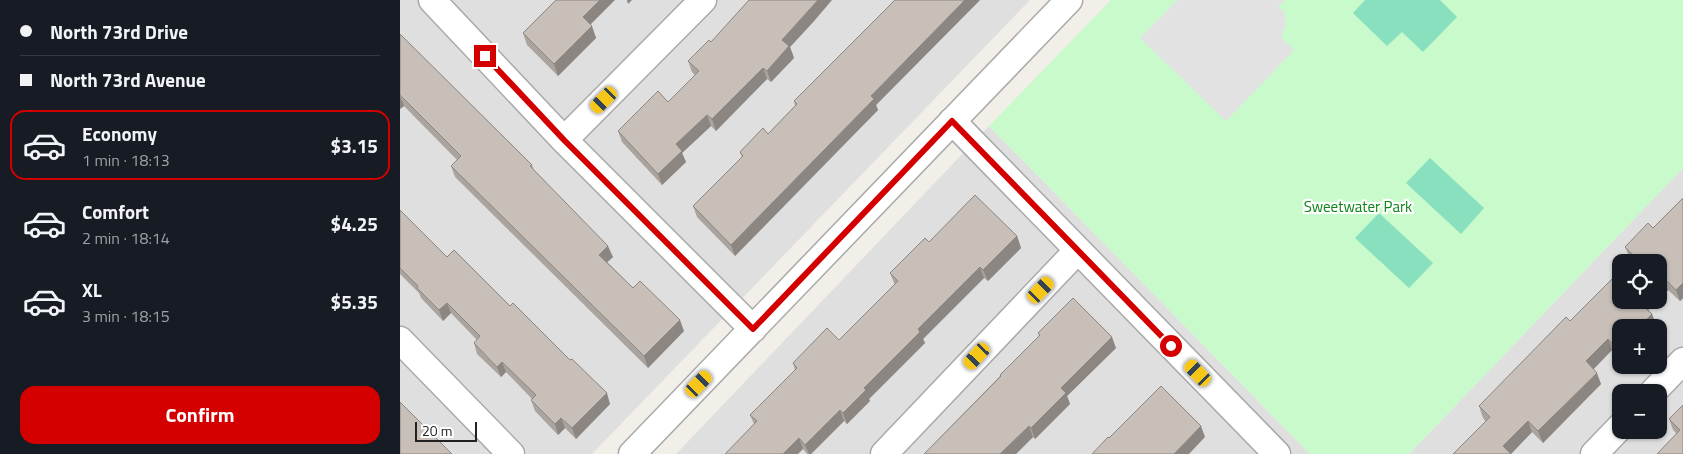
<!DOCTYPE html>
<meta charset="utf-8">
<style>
body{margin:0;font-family:"Titillium Web",sans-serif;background:#242831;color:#f1f3f6;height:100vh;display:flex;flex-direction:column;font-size:19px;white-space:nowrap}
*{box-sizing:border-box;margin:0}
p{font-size:16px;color:#9ea1a6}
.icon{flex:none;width:28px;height:28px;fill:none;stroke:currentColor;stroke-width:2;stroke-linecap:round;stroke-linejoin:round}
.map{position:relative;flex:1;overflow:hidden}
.side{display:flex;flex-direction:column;background:#171b24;width:400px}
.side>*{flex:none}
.guide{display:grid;align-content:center;height:110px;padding:0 20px;background:#171b24}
.buttons{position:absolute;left:1212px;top:254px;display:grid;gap:10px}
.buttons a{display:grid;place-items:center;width:55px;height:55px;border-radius:10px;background:#171b24;box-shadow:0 1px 4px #0004;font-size:25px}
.scale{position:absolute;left:15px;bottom:12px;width:62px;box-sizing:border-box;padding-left:5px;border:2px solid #222;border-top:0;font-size:14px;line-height:18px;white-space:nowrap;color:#222;-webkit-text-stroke:4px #fff;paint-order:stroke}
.end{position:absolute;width:22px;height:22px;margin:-11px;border:6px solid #d40000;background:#fff;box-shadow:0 0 0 2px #fff}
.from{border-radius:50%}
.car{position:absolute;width:15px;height:30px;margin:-15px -8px;border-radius:6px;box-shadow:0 0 4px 1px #0007;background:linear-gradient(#f5c518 24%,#345 0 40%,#f5c518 0 76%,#345 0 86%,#f5c518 0)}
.guide b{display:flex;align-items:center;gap:18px;height:48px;font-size:19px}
.guide b+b{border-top:1px solid #363941}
.guide i{width:12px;height:12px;background:#f1f3f6}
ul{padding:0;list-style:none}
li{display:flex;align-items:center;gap:15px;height:70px;margin:0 10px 8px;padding:0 10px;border:2px solid transparent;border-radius:15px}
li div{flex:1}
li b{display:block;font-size:19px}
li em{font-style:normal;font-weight:700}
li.current{border-color:#d40000}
li>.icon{width:45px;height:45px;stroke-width:1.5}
.action{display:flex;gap:10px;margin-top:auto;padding:10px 20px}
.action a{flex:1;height:58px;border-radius:15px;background:#d40000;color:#fff;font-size:20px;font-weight:700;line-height:58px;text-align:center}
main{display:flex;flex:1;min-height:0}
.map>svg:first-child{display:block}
.residential{fill:#e0dfdf;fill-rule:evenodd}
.park{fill:#c8facc}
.pitch{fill:#88e0be}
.parking{fill:#e2e2e2}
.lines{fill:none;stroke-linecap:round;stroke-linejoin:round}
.minor-casing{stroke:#a9a9a9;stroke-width:29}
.minor{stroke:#fff;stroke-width:26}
.wall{fill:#aba49e}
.shaded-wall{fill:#8b8681}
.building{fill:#c7bfb8;stroke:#8b8681}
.route{stroke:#d40000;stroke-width:6}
.labels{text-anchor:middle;stroke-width:4.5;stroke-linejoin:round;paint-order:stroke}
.park-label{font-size:15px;fill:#0c8416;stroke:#fff}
</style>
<main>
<section class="side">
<div class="guide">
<b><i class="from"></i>North 73rd Drive</b>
<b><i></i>North 73rd Avenue</b>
</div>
<ul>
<li class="current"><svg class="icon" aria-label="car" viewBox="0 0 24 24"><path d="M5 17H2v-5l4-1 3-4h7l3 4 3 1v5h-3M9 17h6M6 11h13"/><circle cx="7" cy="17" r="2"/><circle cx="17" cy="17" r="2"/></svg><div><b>Economy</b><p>1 min · 18:13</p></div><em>$3.15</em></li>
<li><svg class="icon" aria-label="car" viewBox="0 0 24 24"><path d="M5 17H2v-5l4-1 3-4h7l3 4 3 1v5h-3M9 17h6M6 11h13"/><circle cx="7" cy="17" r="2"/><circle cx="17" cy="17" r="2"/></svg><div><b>Comfort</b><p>2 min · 18:14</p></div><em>$4.25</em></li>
<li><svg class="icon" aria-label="car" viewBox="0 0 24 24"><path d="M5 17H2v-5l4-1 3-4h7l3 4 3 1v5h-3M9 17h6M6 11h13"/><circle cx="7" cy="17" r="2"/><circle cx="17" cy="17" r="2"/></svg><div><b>XL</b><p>3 min · 18:15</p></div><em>$5.35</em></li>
</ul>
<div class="action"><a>Confirm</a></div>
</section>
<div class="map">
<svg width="1283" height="454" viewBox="0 0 1283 454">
<rect width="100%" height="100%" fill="#f2efe9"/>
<!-- residential -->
<path class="residential" d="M0,0H630L192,454H0Z
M589,126L910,454H276Z
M1283,168V454H1009ZM1221,262H1259V300H1221ZM1221,328H1259V365H1221ZM1221,392H1259V430H1221Z"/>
<!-- park -->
<path class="park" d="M711,0H1283V168L1009,454H910L589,126Z"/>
<!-- pitch -->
<path class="pitch" d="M965,0H1040L1057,17L1023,52L1002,32L987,46L953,13Z
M1030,158L1084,208L1061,234L1006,183Z
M979,213L1033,263L1009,288L955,238Z"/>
<!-- parking -->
<path class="parking" d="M777,0H885L878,7L884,12L886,24L881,37L894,50L826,121L740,38Z"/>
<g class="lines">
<!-- minor casing -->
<g class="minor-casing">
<path id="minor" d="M32,0L164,140L353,329
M552,121L877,454
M164,140L303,0
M0,340L111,454
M1253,392L1283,361
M232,454L669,0
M484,454L678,250
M1194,454L1221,426"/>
</g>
<!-- minor -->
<use href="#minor" class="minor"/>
</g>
<!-- wall -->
<path class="wall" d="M495,0H580L476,105L478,110L335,256L297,217L293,206L342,157L340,152L368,134L395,106L394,101Z
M415,20L390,47L394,58L371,82L367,79L316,131L311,126L282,153L286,162L262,185L222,142L218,131L268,102L295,75L292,72L288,61L311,42Z
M190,25L196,38L158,76L127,45L123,33Z
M0,34L132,165L134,170L213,257L207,262L233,288L284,331L248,368L55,177L51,166L57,160L4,106L0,109Z
M1283,198V298L1280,301L1268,290L1259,299V262L1230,259L1225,247L1253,228Z
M0,210L47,257L110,306L210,404L176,439L165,428L158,435L135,411L131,400L132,399L106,372L101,377L77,354L74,343L77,340L51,313L43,321L21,298L19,293L0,274Z
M617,236L621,248L588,281L584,278L523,339L525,343L469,399L470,401L447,424L444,421L411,454H407L403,449L354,424L350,415L395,370L393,363L439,340L495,285L490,273L529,242Z
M1258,300L1248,310L1252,314L1256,325L1221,328V360L1212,350L1193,369L1201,384L1143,443L1132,432L1111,454L1083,418L1079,406L1170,321Z
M638,333L716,348L667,396L670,404L635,439L633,437L616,454H524L600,376V375L639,336Z
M1283,405V454L1277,434L1273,430L1269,419Z"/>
<!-- shaded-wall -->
<path class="shaded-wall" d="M200,0H215L187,28L183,17Z
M227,0H232L228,4Z
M418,0H432L415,20L390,47L394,58L371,82L367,71L382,40Z
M565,0H580L476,105L478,110L335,256L331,245L471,96Z
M192,26L196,38L158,76L154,64Z
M363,68L367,79L316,131L312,119Z
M0,96L4,106L0,109Z
M307,115L311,126L282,153L286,162L262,185L258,174L276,144Z
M617,236L621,248L588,281L583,270Z
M208,246L213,257L203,266L199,255Z
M580,267L584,278L523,339L525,343L469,399L470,401L447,424L443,413L464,388L518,329Z
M1264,278L1268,290L1259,299V284Z
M1283,283V298L1280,301L1276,290Z
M1243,300H1258L1244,314L1240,303Z
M47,303L51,313L43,321L39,310Z
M1252,314L1256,325L1253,328H1238Z
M280,320L284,331L248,368L244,356Z
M712,337L716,348L667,396L670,404L635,439L631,428L661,388Z
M1208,339L1212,350L1190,373L1186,361Z
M1221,344V360L1217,349Z
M102,362L106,372L101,377L97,367Z
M1197,373L1201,384L1143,443L1138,431Z
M207,393L210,404L176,439L172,428Z
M440,410L444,421L411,454H409L405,445Z
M161,418L165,428L158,435L155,424Z
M1128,421L1132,432L1111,454L1103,446Z
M629,426L633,437L616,454H600Z
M801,426L805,437L789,454H774Z
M399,438L403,449L398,454H383Z"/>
<!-- building -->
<path class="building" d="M156,0H200L183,17L192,26L154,64L123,33Z
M349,0H418L382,40L389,46L367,71L363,68L312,119L307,115L276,144L282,151L258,174L218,131L258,91L268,102L299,71L288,61L309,40L311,42Z
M495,0H565L471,96L474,99L331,245L293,206L343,156L340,152L363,128L368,134L397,104L394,101Z
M0,34L132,165L130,166L208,246L199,255L233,288L240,281L280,320L244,356L51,166L61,156L0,95Z
M575,195L617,236L583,270L580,267L518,329L520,332L464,388L466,390L443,413L440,410L405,445L399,438L383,454H325L357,421L350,415L397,368L393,363L427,328L439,340L498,281L490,273L525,238L529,242Z
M1283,198V283L1276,290L1264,278L1259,284V262H1227L1234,256L1225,247L1248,223L1253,228Z
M0,210L47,257L54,250L110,306L113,303L170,360L172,359L207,393L172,428L161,418L155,424L131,400L136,395L102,362L97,367L74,343L80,336L47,303L39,310L17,288L18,286L0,268Z
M1221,270V300H1243L1240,303L1252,314L1238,328H1221V344L1217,349L1208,339L1186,361L1197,373L1138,431L1128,421L1103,446L1111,454H1053L1090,417L1079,406L1166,317L1170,321Z
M673,298L712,337L661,388L666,393L631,428L629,426L600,454H524L601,376L600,375L640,335L638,333Z
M761,386L801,426L774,454H692L708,437L709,438Z
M0,402L52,454H0Z
M1283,405V454H1257L1280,430L1269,419Z"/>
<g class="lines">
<!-- route -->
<path class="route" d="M85,56L164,140L353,329L552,121L771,346"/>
</g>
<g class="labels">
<!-- park labels -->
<g class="park-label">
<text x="958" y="212">Sweetwater Park</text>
</g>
</g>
</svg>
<div class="buttons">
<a><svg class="icon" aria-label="locate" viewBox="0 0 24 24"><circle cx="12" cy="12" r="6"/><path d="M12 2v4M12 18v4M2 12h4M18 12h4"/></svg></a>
<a>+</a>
<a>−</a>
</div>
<div class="scale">20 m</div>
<i class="end from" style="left:771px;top:346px"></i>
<i class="end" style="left:85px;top:56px"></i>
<i class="car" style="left:204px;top:100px;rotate:225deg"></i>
<i class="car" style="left:641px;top:290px;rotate:44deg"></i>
<i class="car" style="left:577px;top:356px;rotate:223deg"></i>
<i class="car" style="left:798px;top:373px;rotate:316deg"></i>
<i class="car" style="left:299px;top:384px;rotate:44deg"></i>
</div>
</main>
